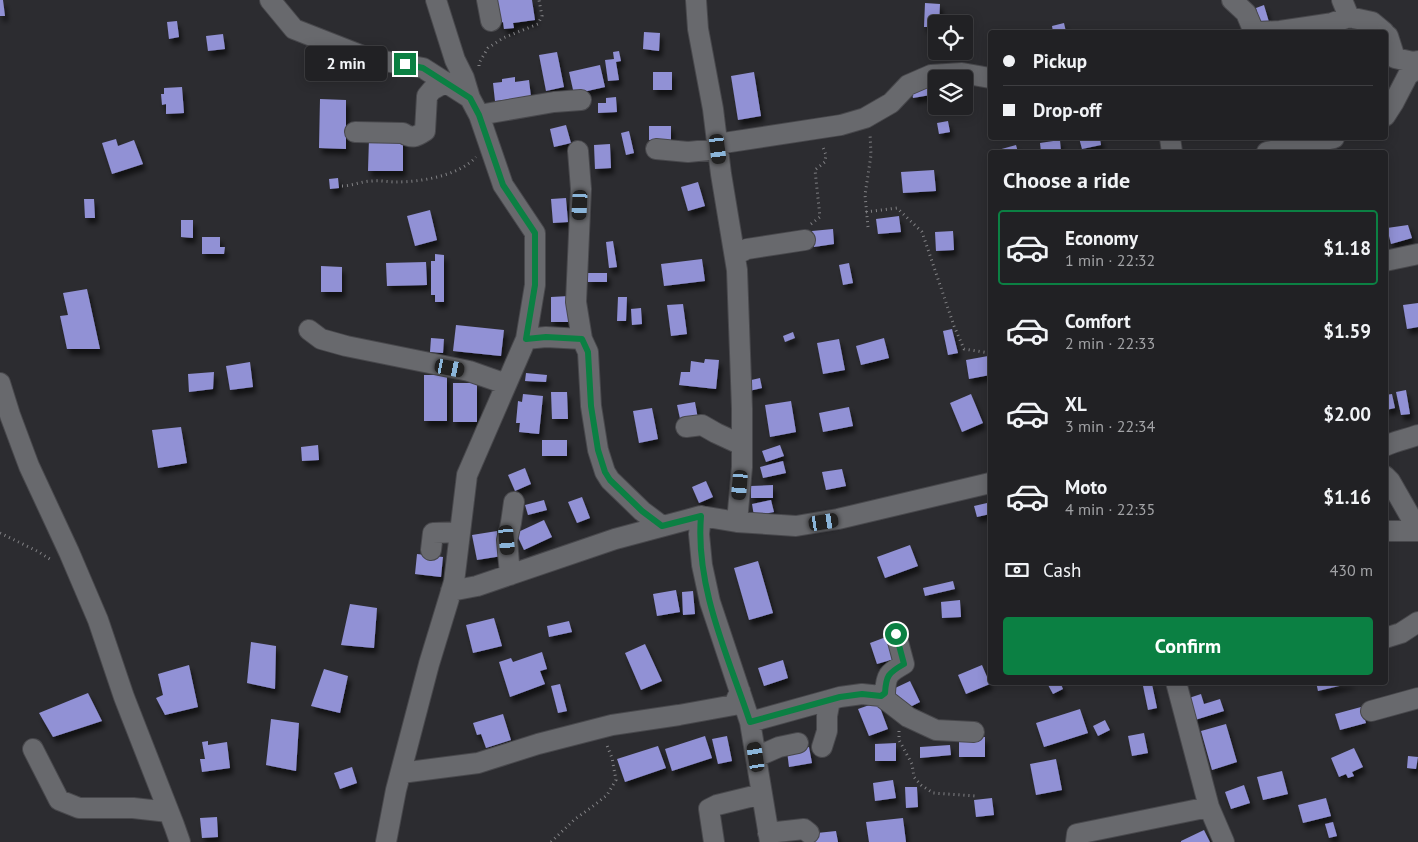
<!DOCTYPE html>
<meta charset="utf-8">
<style>
body{margin:0;font-family:"PT Sans",sans-serif;background:#2d2e31;color:#f1f3f6;height:100vh;display:flex;flex-direction:column;font-size:19px;white-space:nowrap}
*{box-sizing:border-box;margin:0}
p{font-size:16px;color:#a2a3a6}
.icon{flex:none;width:28px;height:28px;fill:none;stroke:currentColor;stroke-width:2;stroke-linecap:round;stroke-linejoin:round}
.map{position:relative;flex:1;overflow:hidden}
.panel{position:absolute;left:988px;top:150px;width:400px;height:535px;display:flex;flex-direction:column;background:#212124;border-radius:5px;box-shadow:0 2px 12px #0003,0 0 0 1px #3e3e41}
.panel>*{flex:none}
.hud{position:absolute;left:988px;top:30px;width:400px;height:110px;border-radius:5px;box-shadow:0 2px 12px #0003,0 0 0 1px #3e3e41;display:grid;align-content:center;height:110px;padding:0 15px;background:#212124}
.fabs{position:absolute;left:928px;top:15px;display:grid;gap:10px}
.fabs a{display:grid;place-items:center;width:45px;height:45px;border-radius:5px;background:#212124;box-shadow:0 2px 12px #0003,0 0 0 1px #3e3e41;font-size:25px}
.end{position:absolute;width:22px;height:22px;margin:-11px;border:6px solid #0b8043;background:#fff;box-shadow:0 0 0 2px #fff}
.from{border-radius:50%}
.bubble{position:absolute;height:35px;border-radius:5px;background:#212124;box-shadow:0 2px 12px #0003,0 0 0 1px #3e3e41;font-size:16px;font-weight:800;line-height:35px;text-align:center}
.car{position:absolute;width:15px;height:30px;margin:-15px -8px;border-radius:6px;box-shadow:0 0 4px 1px #0007;background:linear-gradient(#222 24%,#8ab4d8 0 40%,#222 0 76%,#8ab4d8 0 86%,#222 0)}
.hud b{display:flex;align-items:center;gap:18px;height:48px;font-size:19px}
.hud b+b{border-top:1px solid #3e3e41}
.hud i{width:12px;height:12px;background:#f1f3f6}
ul{padding:0;list-style:none}
li{display:flex;align-items:center;gap:15px;height:75px;margin:0 10px 8px;padding:0 5px;border:2px solid transparent;border-radius:5px}
li div{flex:1}
li b{display:block;font-size:19px}
li em{font-style:normal;font-weight:800}
li.selected{border-color:#0b8043}
li>.icon{width:45px;height:45px;stroke-width:1.5}
h2{padding:0 15px;font-size:22px;line-height:60px}
.pay{display:flex;align-items:center;gap:12px;height:55px;padding:0 15px;font-size:19px}
.pay p{margin-inline-start:auto}
.button{display:flex;gap:10px;margin-top:auto;padding:10px 15px}
.button a{flex:1;height:58px;border-radius:5px;background:#0b8043;color:#fff;font-size:20px;font-weight:800;line-height:58px;text-align:center}
.map>svg:first-child{display:block}
.building{fill:#9191d5;filter:url(#shadow)}
.lines{fill:none;stroke-linecap:round;stroke-linejoin:round}
.minor-casing{stroke:#48484c;stroke-width:22}
.path{stroke:#828285;stroke-width:3;stroke-dasharray:1 4;stroke-linecap:butt}
.minor{stroke:#68696d;stroke-width:20}
.route{stroke:#0b8043;stroke-width:6}
</style>
<div class="map">
<svg width="1418" height="842" viewBox="0 0 1418 842">
<defs>
<filter id="shadow"><feDropShadow dx="3" dy="5.5" stdDeviation="2.5" flood-color="#0009"/></filter>
</defs>
<rect width="100%" height="100%" fill="#2c2c30"/>
<!-- building -->
<path class="building" d="M0,0H3L5,16H0Z
M495,0H532L535,20L513,23L514,28L504,29L503,22L499,23Z
M925,3L940,4L939,24H936V27H924Z
M1264,5L1269,22L1260,24L1256,8Z
M177,21L179,37L169,39L167,22Z
M1064,23L1066,32H1053L1052,26Z
M644,32L660,33L659,51L643,49Z
M223,34L225,49L208,51L206,36Z
M619,51L621,61L616,62L619,80L608,81L605,60L614,59L613,52Z
M557,52L564,87L546,91L539,55Z
M600,65L605,87L574,94L569,72Z
M653,72H672V90H653Z
M754,72L761,116L738,120L731,76Z
M515,77V82L529,80L531,97L495,101L493,83L502,82V79Z
M936,83V94L913,98L911,88Z
M182,87L184,113L166,114V104L162,105L161,94H164V88Z
M616,97L617,112L598,113V103H606V98Z
M320,99L346,100V149L319,148Z
M948,121L950,132L939,134L937,123Z
M566,125L571,143L554,147L550,129Z
M649,126H671V140H649Z
M629,131L634,153L626,155L621,133Z
M403,136V171H368L369,139Z
M1079,138H1100L1101,145L1082,149Z
M116,139L118,146L134,140L143,164L112,174L102,143Z
M1060,140L1061,152H1041L1040,143Z
M610,144L611,168L595,169L594,145Z
M1016,145L1018,152H998V150Z
M934,170L936,191L903,193L901,172Z
M338,178L339,188L330,189L329,179Z
M698,182L705,206L688,211L681,187Z
M566,198L568,222L553,223L551,199Z
M84,199H94L95,218H85Z
M430,210L437,240L415,246L407,216Z
M899,216L901,232L878,234L876,219Z
M181,220H193V238L181,237Z
M1408,225L1412,238L1391,244L1387,228Z
M833,229L834,244L814,247L812,231Z
M953,231L954,250L936,251L935,232Z
M202,237H220V247H225L224,254H202Z
M613,241L617,267L609,268L606,242Z
M435,254L444,255V302H435V295H431V261H435Z
M702,259L705,281L664,286L661,264Z
M426,262L427,285L387,286L386,263Z
M849,263L853,283L843,285L839,265Z
M321,266L342,267V292H321Z
M588,273H607V282H588Z
M87,289L100,349H67L60,316L68,315L63,293Z
M569,296V322H551V297Z
M618,297H627L626,321H617Z
M1418,303V327L1407,329L1403,305Z
M683,304L687,334L671,336L667,305Z
M641,308L642,324L632,325L631,309Z
M456,325L504,330L501,356L453,351Z
M952,329L958,353L948,355L943,331Z
M793,332L795,338L785,342L783,336Z
M431,338L444,339L443,353L430,352Z
M884,338L889,358L861,365L856,346Z
M839,339L845,370L823,374L817,343Z
M988,356L990,375L969,379L966,360Z
M705,359L719,360L716,389L679,385L681,372H690L691,361L704,363Z
M250,362L253,387L230,390L226,366Z
M214,372L213,389L189,392L188,374Z
M526,373L547,375L546,382L525,381Z
M424,375H447V421H424Z
M760,378L762,388L749,391L747,381Z
M453,383H477V422H453Z
M1406,390L1410,414L1401,415L1396,392Z
M551,392H567L568,419H552Z
M523,394L543,396L539,434L519,432L520,423H516L518,401L522,402Z
M971,394L983,423L962,432L950,403Z
M1392,394L1395,408L1386,410L1385,395Z
M791,401L796,432L770,437L765,405Z
M695,402L698,419L681,423L677,405Z
M849,407L853,426L823,432L819,413Z
M652,408L658,439L639,443L633,411Z
M181,427L187,463L158,468L152,430Z
M542,440H567V456H542Z
M318,445L319,460L302,461L301,447Z
M780,445L784,456L766,462L762,451Z
M783,461L786,473L763,478L760,467Z
M525,468L531,484L515,491L508,475Z
M842,469L846,486L826,490L822,472Z
M706,481L713,497L699,503L692,487Z
M773,485V498H751V486Z
M582,497L590,518L577,523L568,502Z
M544,500L547,510L528,515L525,505Z
M771,500L774,512L754,516L752,504Z
M987,503L990,514L977,517L974,506Z
M544,520L552,537L524,550L516,533Z
M497,531L502,556L477,560L472,535Z
M910,545L918,566L885,578L877,557Z
M417,554L443,557L441,577L415,574Z
M758,561L773,613L749,620L734,568Z
M953,581L955,589L925,596L923,588Z
M676,590L680,612L657,616L653,594Z
M693,591L695,614L683,615L682,592Z
M960,600L961,617L942,618L941,602Z
M350,604L377,608L374,648L341,645Z
M494,618L502,646L473,653L466,625Z
M569,621L572,632L549,637L547,626Z
M886,637L894,659L877,664L870,643Z
M251,642L276,646L275,689L247,683Z
M645,644L662,681L641,690L625,653Z
M542,652L547,669L540,671L545,684L510,697L499,662L511,658L513,662Z
M783,660L788,678L764,686L758,668Z
M189,665L198,707L165,715L156,698L163,695L158,674Z
M982,665L990,684L966,694L958,675Z
M324,669L348,676L340,713L311,706Z
M910,681L920,702L904,710L893,689Z
M1054,682H1060L1063,689L1053,694L1048,685Z
M1316,682H1352V683L1318,691Z
M560,684L567,711L558,713L551,686Z
M1152,684L1157,708L1148,710L1143,686Z
M88,693L102,721L53,737L39,713Z
M1201,694L1204,704L1220,699L1224,711L1195,720L1189,698Z
M878,702L888,729L869,736L858,709Z
M1361,707L1366,723L1340,730L1335,714Z
M1080,709L1088,733L1044,747L1036,723Z
M503,714L511,740L486,748L481,734L477,735L473,723Z
M271,719L299,723L296,771L266,765Z
M1105,720L1110,730L1098,736L1093,726Z
M1226,724L1237,762L1212,770L1201,731Z
M1144,733L1148,753L1132,756L1128,736Z
M705,736L712,758L672,771L665,749Z
M727,736L732,761L718,764L712,739Z
M959,737H985V757H959Z
M208,741V745L227,742L230,768L202,772L200,759H205L202,742Z
M896,743V761H875V744Z
M950,745L951,755L920,758V747Z
M658,746L666,768L625,782L617,759Z
M809,747L812,763L789,767L787,751Z
M1354,748L1363,767L1352,772L1354,776L1348,778L1346,774L1339,777L1331,758Z
M1408,756L1418,757L1416,769L1407,768Z
M1056,759L1062,790L1036,795L1030,764Z
M352,767L357,783L340,789L334,773Z
M1282,771L1288,794L1263,800L1257,777Z
M893,780L896,798L875,801L873,783Z
M1244,785L1250,803L1231,809L1225,792Z
M905,787H917L918,807L906,808Z
M992,798L994,815L976,817L974,800Z
M1326,798L1331,816L1303,823L1298,805Z
M217,817L218,837L202,838L200,818Z
M903,818L906,842H869L866,822Z
M1333,822L1337,836L1329,838L1325,824Z
M1204,830L1210,842H1181V841Z
M836,831L838,842H813V841L817,840V833Z"/>
<g class="lines">
<!-- minor casing -->
<g class="minor-casing">
<path id="minor" d="M270,0L294,29L368,58L423,68L470,98
M487,0L491,21
M696,0L698,29L713,109L721,174L737,270L742,409V467L737,522
M1232,0L1246,13L1254,32
M1342,0L1349,17
M1258,32L1280,31L1307,27L1332,23L1349,17L1372,22L1384,32
M1385,34L1388,36L1395,58L1413,62L1418,61
M479,115L554,102L581,100
M1385,116L1394,102L1408,75L1418,68
M355,132L403,133C412,139 416,137 425,131L427,96L432,90L446,82
M1170,138L1172,152
M717,144L841,125L865,118L891,103L908,85L931,75L962,73L990,78
M656,149L688,152L718,149
M578,151L581,189L576,302L582,339
M1267,152L1334,138
M735,255L747,249L805,240
M1385,261L1418,254
M309,330L321,339L346,346L469,371L506,384
M526,339L546,337L582,339L588,352L591,406L598,450L605,472L610,480L642,511L662,526
M0,383L10,415L29,466L69,552L98,620L124,697L174,825L180,842
M686,427L702,425L716,433L742,445
M1385,446C1395,441 1407,439 1418,435
M1385,476L1390,481L1418,530
M701,516L699,534L702,565L710,602L750,722L770,842
M1385,531H1418
M431,550L433,533L460,532
M510,575L507,540L511,523L514,502
M451,591L477,586L615,539L701,516L737,522L796,526L838,519L990,483
M1385,638L1401,633L1418,622
M1176,682L1209,807L1224,842
M881,696L908,717L936,730L974,732
M1371,711L1418,698
M750,722L840,697L862,694L881,696L885,693C886,675 888,673 904,664L896,634
M822,747L827,731V716L830,700
M33,749L59,800L79,808H133L169,812
M756,757L779,747L798,743
M401,773L478,763L538,744L612,725L679,715L734,705L740,691
M768,833L804,829L809,833
M386,842L396,790L429,664L454,582L467,475L526,339L535,285V233L503,185L479,115L470,98L464,78L455,60L436,0
M714,842L709,809L717,805L762,794
M1076,842L1077,834L1209,807"/>
</g>
<!-- path -->
<path class="path" d="M479,66V63L488,48L503,38L538,24L542,16L539,0
M342,186C352,186 362,181 372,181C380,180 388,182 396,182C420,182 459,176 476,157
M866,212L897,208L922,232L954,326L964,349L990,353
M811,224L820,217L815,170L825,162L826,155L822,145
M868,227L865,195L871,155L870,133
M0,533L37,551L53,561
M899,731V740L912,764L914,777L921,785L933,793L976,796
M551,842L575,819L592,807L607,795L616,780L612,758L606,743"/>
<!-- minor -->
<use href="#minor" class="minor"/>
</g>
<g class="lines">
<!-- route -->
<path class="route" d="M405,64L423,68L470,98L479,115L503,185L535,233V285L526,339L546,337L582,339L588,352L591,406L598,450L605,472L610,480L642,511L662,526L701,516C695,587 728,656 750,722L840,697L862,694L881,696L885,693C886,676 888,673 904,664L896,634"/>
</g>
</svg>
<div class="fabs">
<a><svg class="icon" aria-label="locate" viewBox="0 0 24 24"><circle cx="12" cy="12" r="6"/><path d="M12 2v4M12 18v4M2 12h4M18 12h4"/></svg></a>
<a><svg class="icon" aria-label="layers" viewBox="0 0 24 24"><path d="M12 4l9 5-9 5-9-5zM3 14l9 5 9-5"/></svg></a>
</div>
<i class="end from" style="left:896px;top:634px"></i>
<i class="end" style="left:405px;top:64px"></i>
<div class="bubble" style="left:305px;top:46px;width:82px">2 min</div>
<i class="car" style="left:718px;top:149px;rotate:173deg"></i>
<i class="car" style="left:580px;top:205px;rotate:183deg"></i>
<i class="car" style="left:450px;top:368px;rotate:101deg"></i>
<i class="car" style="left:740px;top:485px;rotate:185deg"></i>
<i class="car" style="left:824px;top:522px;rotate:81deg"></i>
<i class="car" style="left:507px;top:540px;rotate:175deg"></i>
<i class="car" style="left:756px;top:757px;rotate:351deg"></i>
<div class="hud">
<b><i class="from"></i>Pickup</b>
<b><i></i>Drop-off</b>
</div>
<section class="panel">
<h2>Choose a ride</h2>
<ul>
<li class="selected"><svg class="icon" aria-label="car" viewBox="0 0 24 24"><path d="M5 17H2v-5l4-1 3-4h7l3 4 3 1v5h-3M9 17h6M6 11h13"/><circle cx="7" cy="17" r="2"/><circle cx="17" cy="17" r="2"/></svg><div><b>Economy</b><p>1 min · 22:32</p></div><em>$1.18</em></li>
<li><svg class="icon" aria-label="car" viewBox="0 0 24 24"><path d="M5 17H2v-5l4-1 3-4h7l3 4 3 1v5h-3M9 17h6M6 11h13"/><circle cx="7" cy="17" r="2"/><circle cx="17" cy="17" r="2"/></svg><div><b>Comfort</b><p>2 min · 22:33</p></div><em>$1.59</em></li>
<li><svg class="icon" aria-label="car" viewBox="0 0 24 24"><path d="M5 17H2v-5l4-1 3-4h7l3 4 3 1v5h-3M9 17h6M6 11h13"/><circle cx="7" cy="17" r="2"/><circle cx="17" cy="17" r="2"/></svg><div><b>XL</b><p>3 min · 22:34</p></div><em>$2.00</em></li>
<li><svg class="icon" aria-label="car" viewBox="0 0 24 24"><path d="M5 17H2v-5l4-1 3-4h7l3 4 3 1v5h-3M9 17h6M6 11h13"/><circle cx="7" cy="17" r="2"/><circle cx="17" cy="17" r="2"/></svg><div><b>Moto</b><p>4 min · 22:35</p></div><em>$1.16</em></li>
</ul>
<div class="pay"><svg class="icon" aria-label="cash" viewBox="0 0 24 24"><path d="M3 7h18v10H3z"/><circle cx="12" cy="12" r="2"/></svg>Cash<p>430 m</p></div>
<div class="button"><a>Confirm</a></div>
</section>
</div>
